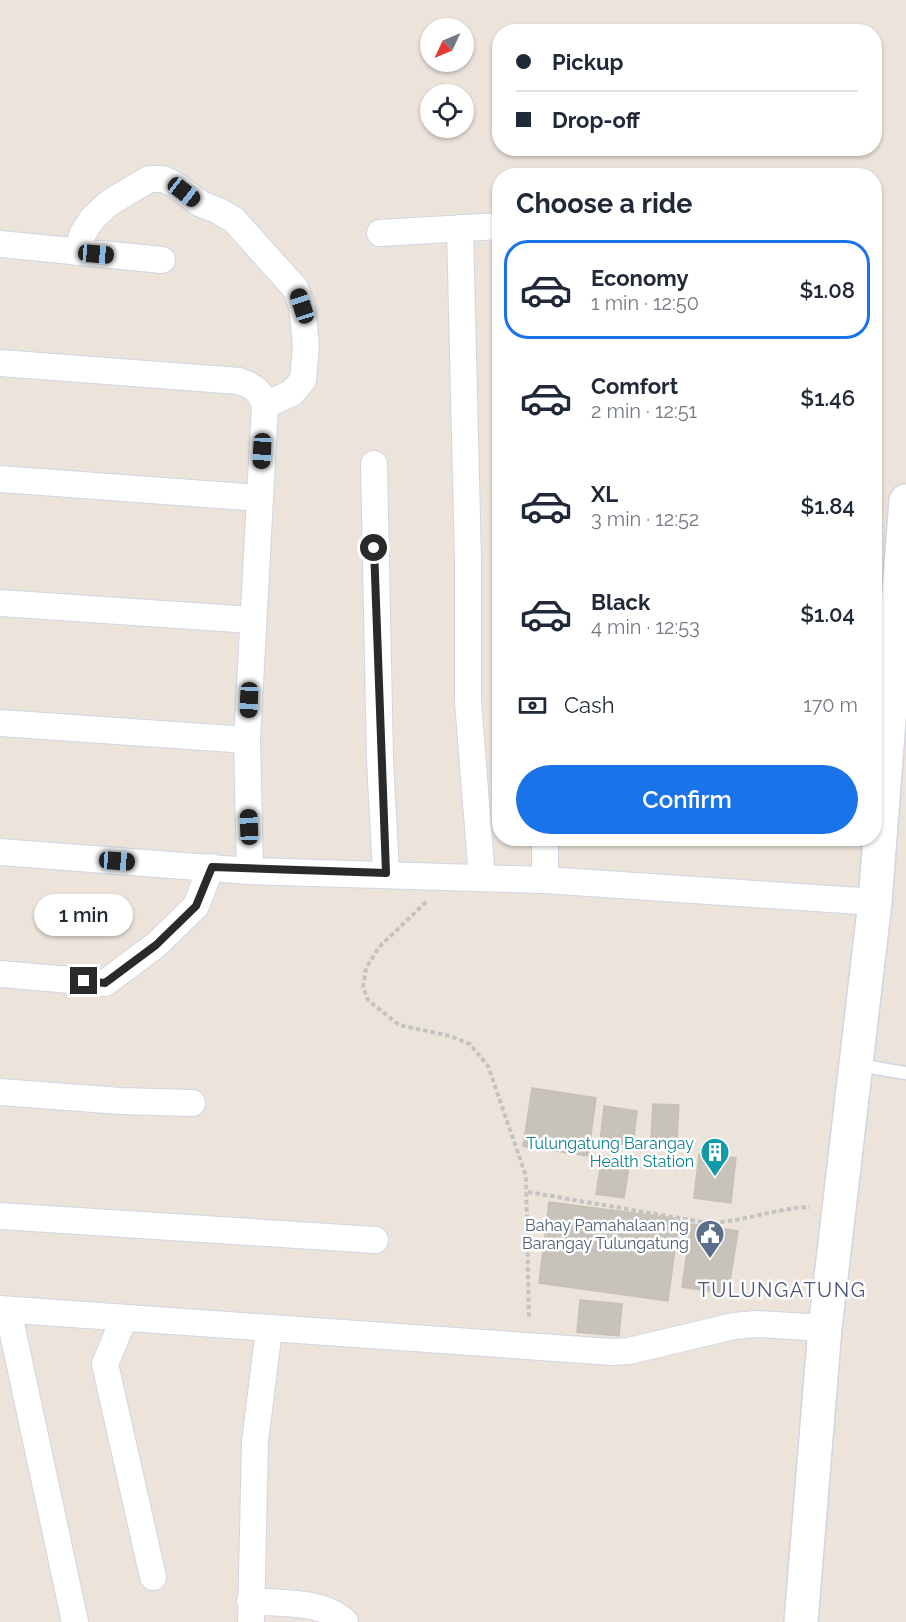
<!DOCTYPE html>
<meta charset="utf-8">
<style>
body{margin:0;font-family:Raleway,sans-serif;background:#f6f6f7;color:#1f2937;height:100vh;display:flex;flex-direction:column;font-size:22px;white-space:nowrap}
*{box-sizing:border-box;margin:0}
p{font-size:20px;color:#747a83}
.icon{flex:none;width:33px;height:33px;fill:none;stroke:currentColor;stroke-width:2;stroke-linecap:round;stroke-linejoin:round}
.map{position:relative;flex:1;overflow:hidden}
.panel{position:absolute;left:492px;top:168px;width:390px;height:678px;display:flex;flex-direction:column;background:#fff;border-radius:24px;box-shadow:0 2px 4px #0004}
.panel>*{flex:none}
.guide{position:absolute;left:492px;top:24px;width:390px;height:132px;border-radius:24px;box-shadow:0 2px 4px #0004;display:grid;align-content:center;height:132px;padding:0 24px;background:#fff}
.needle{width:39px;rotate:226deg}
.fabs{position:absolute;left:420px;top:18px;display:grid;gap:12px}
.fabs a{display:grid;place-items:center;width:54px;height:54px;border-radius:50%;background:#fff;box-shadow:0 2px 4px #0004;font-size:30px}
.end{position:absolute;width:27px;height:27px;margin:-14px;border:8px solid #2a2a2a;background:#fff;box-shadow:0 0 0 3px #fff}
.from{border-radius:50%}
.bubble{position:absolute;height:42px;border-radius:21px;background:#fff;box-shadow:0 2px 4px #0004;font-size:20px;font-weight:600;line-height:42px;text-align:center}
.car{position:absolute;width:18px;height:36px;margin:-18px -9px;border-radius:8px;box-shadow:0 0 4px 2px #0007;background:linear-gradient(#222 24%,#8ab4d8 0 40%,#222 0 76%,#8ab4d8 0 86%,#222 0)}
.guide b{display:flex;align-items:center;gap:21px;height:57px;font-size:22px}
.guide b+b{border-top:2px solid #e0e1e3}
.guide i{width:15px;height:15px;background:#1f2937}
ul{padding:0;list-style:none}
li{display:flex;align-items:center;gap:18px;height:99px;margin:0 12px 9px;padding:0 12px;border:3px solid transparent;border-radius:24px}
li div{flex:1}
li b{display:block;font-size:22px}
li em{font-style:normal;font-weight:600}
li.selected{border-color:#1a73e8}
li>.icon{width:54px;height:54px;stroke-width:1.5}
h2{padding:0 24px;font-size:27px;line-height:72px}
.pay{display:flex;align-items:center;gap:15px;height:66px;padding:0 24px;font-size:22px}
.pay p{margin-inline-start:auto}
.button{display:flex;gap:12px;margin-top:auto;padding:12px 24px}
.button a{flex:1;height:69px;border-radius:36px;background:#1a73e8;color:#fff;font-size:24px;font-weight:600;line-height:69px;text-align:center}
.map>svg:first-child{display:block}
.building{fill:#c7c2ba;stroke:#c8c0b5;stroke-width:1.5}
.lines{fill:none;stroke-linecap:round;stroke-linejoin:round}
.lane-casing{stroke:#d0d5e3;stroke-width:15}
.street-casing{stroke:#d0d5e3;stroke-width:28}
.secondary-casing{stroke:#d0d5e3;stroke-width:36}
.path{stroke:#c3c3c3;stroke-width:4;stroke-dasharray:4.5 3;stroke-linecap:butt}
.lane{stroke:#fff;stroke-width:12}
.street{stroke:#fff;stroke-width:26}
.secondary{stroke:#fff;stroke-width:33}
.route{stroke:#2a2a2a;stroke-width:8}
.labels{text-anchor:middle;stroke-width:5;stroke-linejoin:round;paint-order:stroke}
.culture-label{font-size:16px;fill:#0d838f;stroke:#fff;text-anchor:end}
.service-label{font-size:16px;fill:#4e5e75;stroke:#fff;text-anchor:end}
.quarter-label{font-size:20px;letter-spacing:1.5px;fill:#49557b;stroke:#fff}
</style>
<div class="map">
<svg width="906" height="1622" viewBox="0 0 906 1622">
<rect width="100%" height="100%" fill="#ece4db"/>
<!-- building -->
<path class="building" d="M532,1088L596,1098L588,1156L523,1146Z
M653,1104L679,1105L677,1138L651,1137Z
M604,1106L637,1111L633,1146L600,1142Z
M699,1154L736,1158L731,1203L694,1198Z
M602,1156L630,1161L624,1198L596,1194Z
M549,1202L679,1219L668,1301L539,1283Z
M691,1224L738,1231L728,1294L682,1287Z
M580,1300L622,1304L619,1336L577,1332Z"/>
<g class="lines">
<!-- lane casing -->
<g class="lane-casing">
<path id="lane" d="M858,1065L906,1073"/>
</g>
<!-- street casing -->
<g class="street-casing">
<path id="street" d="M460,228L468,561V702L482,878
M380,233L500,226
M0,244L162,260
M77,252L83,233L92,219L109,203L149,179H163L174,184L201,204L219,211L234,220L295,288L302,306L306,346L303,380L292,393L265,405
M0,363L239,381C253,386 260,390 265,405L247,740L250,871
M374,464L380,760L386,873
M0,479L260,498
M0,603L252,620
M0,723L247,740
M545,838V880
M0,852L250,871L545,880L875,902
M0,974L105,983L156,945L196,906L211,867
M0,1092L121,1101L192,1103
M0,1216L375,1240
M0,1309L612,1352L629,1351L734,1326L756,1324L825,1328
M8,1310L75,1622
M124,1318L105,1364L153,1577
M250,1601C279,1604 324,1600 345,1622
M251,1622L255,1442L269,1329"/>
</g>
<!-- secondary casing -->
<g class="secondary-casing">
<path id="secondary" d="M801,1622L825,1328L875,902L906,501"/>
</g>
<!-- path -->
<path class="path" d="M426,902L379,947L366,968L363,987L368,1000L399,1025L450,1036L470,1044L488,1066L526,1176L529,1320
M528,1192L708,1223C743,1222 776,1208 810,1207"/>
<!-- lane -->
<use href="#lane" class="lane"/>
<!-- street -->
<use href="#street" class="street"/>
<!-- secondary -->
<use href="#secondary" class="secondary"/>
</g>
<g class="lines">
<!-- route -->
<path class="route" d="M84,981L105,983L156,945L196,906L212,867L386,873L374,548"/>
</g>
<!-- icons -->
<defs>
<g id="building-pin" transform="scale(1.5)"><path d="M0 17L-7.5 6A9.5 9.5 0 1 1 7.5 6Z" fill="#0f9aa8" stroke="#fff"/><path d="M-4-6H4V6H1V3H-1V6H-4ZM-2.5-4.3h1.7v1.8h-1.7ZM.8-4.3h1.7v1.8H.8ZM-2.5-1h1.7V.8h-1.7ZM.8-1h1.7V.8H.8Z" fill="#fff"/></g>
<g id="civic-pin" transform="scale(1.5)"><path d="M0 17L-7.5 6A9.5 9.5 0 1 1 7.5 6Z" fill="#5c6f8a" stroke="#fff"/><path d="M-.6-6.5H3V-4.5H.6V-3L4-1V1h2V6H-6V1h2V-1L-.6-3ZM-1.2 2.5V6h2.4V2.5Z" fill="#fff"/></g>
</defs>
<g fill-rule="evenodd">
<use href="#building-pin" x="715" y="1152"/>
<use href="#civic-pin" x="710" y="1234"/>
</g>
<g class="labels">
<!-- culture labels -->
<g class="culture-label">
<text x="694" y="1149">Tulungatung Barangay<tspan x="694" dy="18">Health Station</tspan></text>
</g>
<!-- service labels -->
<g class="service-label">
<text x="689" y="1231">Bahay Pamahalaan ng<tspan x="689" dy="18">Barangay Tulungatung</tspan></text>
</g>
<!-- quarter labels -->
<g class="quarter-label">
<text x="782" y="1297">TULUNGATUNG</text>
</g>
</g>
</svg>
<div class="fabs">
<a><svg class="needle" viewBox="-14 -14 28 28"><path d="M0-13l5 13h-10z" fill="#e53935"/><path d="M0 13l5-13h-10z" fill="#747a83"/></svg></a>
<a><svg class="icon" aria-label="locate" viewBox="0 0 24 24"><circle cx="12" cy="12" r="6"/><path d="M12 2v4M12 18v4M2 12h4M18 12h4"/></svg></a>
</div>
<i class="end from" style="left:374px;top:548px"></i>
<i class="end" style="left:84px;top:981px"></i>
<div class="bubble" style="left:34px;top:894px;width:99px">1 min</div>
<i class="car" style="left:184px;top:192px;rotate:128deg"></i>
<i class="car" style="left:96px;top:254px;rotate:95deg"></i>
<i class="car" style="left:302px;top:306px;rotate:342deg"></i>
<i class="car" style="left:262px;top:451px;rotate:183deg"></i>
<i class="car" style="left:249px;top:700px;rotate:182deg"></i>
<i class="car" style="left:249px;top:827px;rotate:358deg"></i>
<i class="car" style="left:117px;top:861px;rotate:94deg"></i>
<div class="guide">
<b><i class="from"></i>Pickup</b>
<b><i></i>Drop-off</b>
</div>
<section class="panel">
<h2>Choose a ride</h2>
<ul>
<li class="selected"><svg class="icon" aria-label="car" viewBox="0 0 24 24"><path d="M5 17H2v-5l4-1 3-4h7l3 4 3 1v5h-3M9 17h6M6 11h13"/><circle cx="7" cy="17" r="2"/><circle cx="17" cy="17" r="2"/></svg><div><b>Economy</b><p>1 min · 12:50</p></div><em>$1.08</em></li>
<li><svg class="icon" aria-label="car" viewBox="0 0 24 24"><path d="M5 17H2v-5l4-1 3-4h7l3 4 3 1v5h-3M9 17h6M6 11h13"/><circle cx="7" cy="17" r="2"/><circle cx="17" cy="17" r="2"/></svg><div><b>Comfort</b><p>2 min · 12:51</p></div><em>$1.46</em></li>
<li><svg class="icon" aria-label="car" viewBox="0 0 24 24"><path d="M5 17H2v-5l4-1 3-4h7l3 4 3 1v5h-3M9 17h6M6 11h13"/><circle cx="7" cy="17" r="2"/><circle cx="17" cy="17" r="2"/></svg><div><b>XL</b><p>3 min · 12:52</p></div><em>$1.84</em></li>
<li><svg class="icon" aria-label="car" viewBox="0 0 24 24"><path d="M5 17H2v-5l4-1 3-4h7l3 4 3 1v5h-3M9 17h6M6 11h13"/><circle cx="7" cy="17" r="2"/><circle cx="17" cy="17" r="2"/></svg><div><b>Black</b><p>4 min · 12:53</p></div><em>$1.04</em></li>
</ul>
<div class="pay"><svg class="icon" aria-label="cash" viewBox="0 0 24 24"><path d="M3 7h18v10H3z"/><circle cx="12" cy="12" r="2"/></svg>Cash<p>170 m</p></div>
<div class="button"><a>Confirm</a></div>
</section>
</div>
